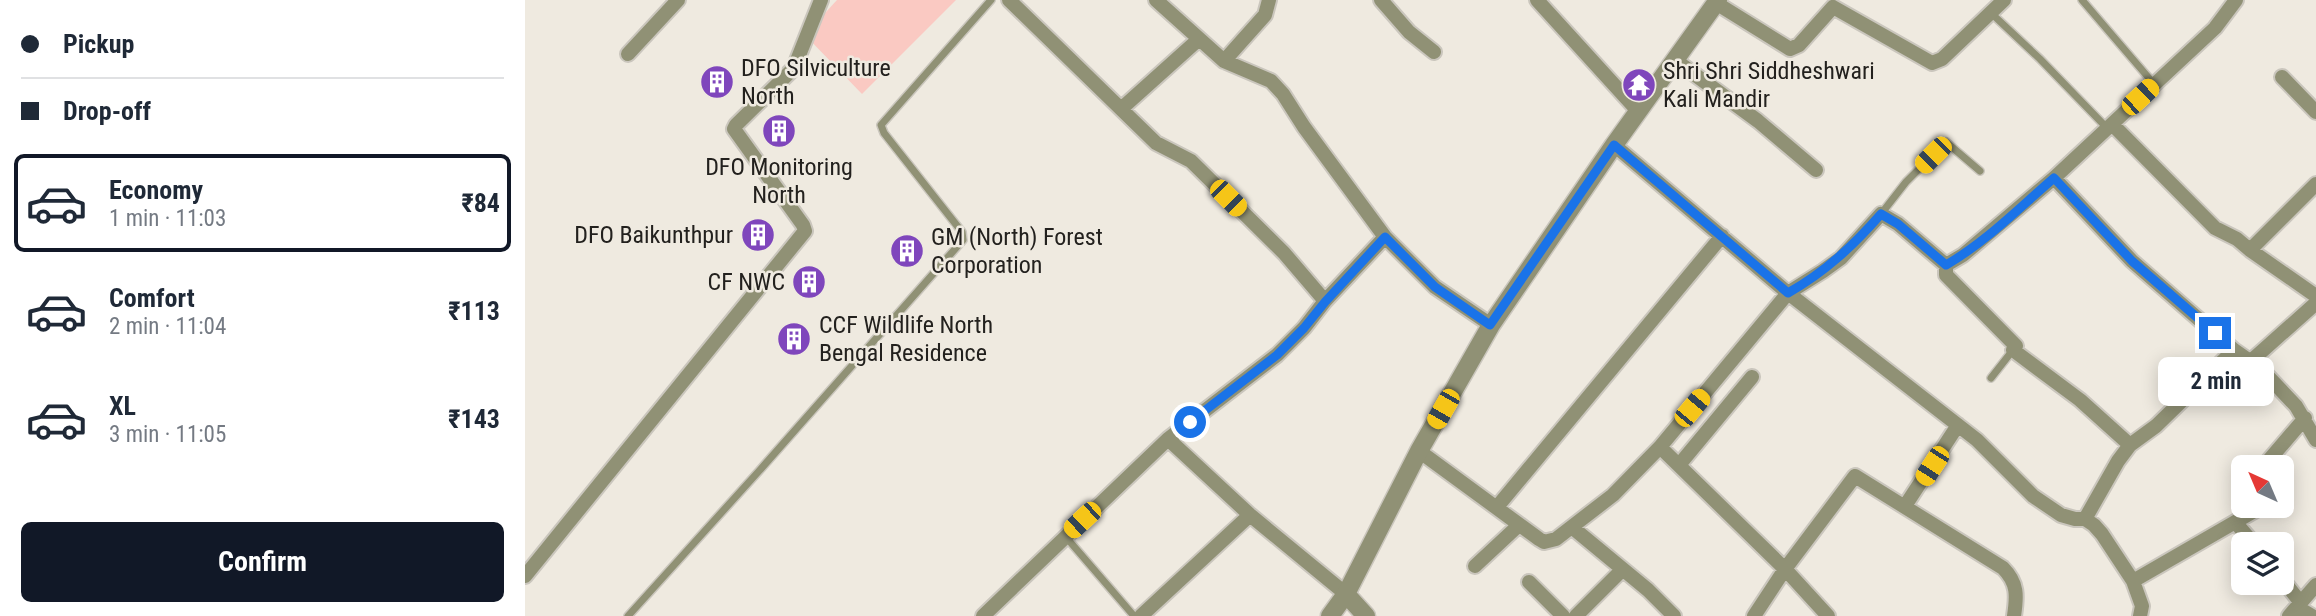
<!DOCTYPE html>
<meta charset="utf-8">
<style>
body{margin:0;font-family:"Roboto Condensed",sans-serif;background:#f2f2f3;color:#1f2937;height:100vh;display:flex;flex-direction:column;font-size:26px;white-space:nowrap}
*{box-sizing:border-box;margin:0}
p{font-size:23px;color:#747a83}
.icon{flex:none;width:38px;height:38px;fill:none;stroke:currentColor;stroke-width:2;stroke-linecap:round;stroke-linejoin:round}
.map{position:relative;flex:1;overflow:hidden}
.side{display:flex;flex-direction:column;background:#fff;width:525px}
.side>*{flex:none}
.hud{display:grid;align-content:center;height:154px;padding:0 21px;background:#fff}
.needle{width:46px;rotate:316deg}
.controls{position:absolute;left:1706px;top:455px;display:grid;gap:14px}
.controls a{display:grid;place-items:center;width:63px;height:63px;border-radius:10px;background:#fff;box-shadow:0 4px 18px #0003;font-size:35px}
.end{position:absolute;width:32px;height:32px;margin:-16px;border:9px solid #1a73e8;background:#fff;box-shadow:0 0 0 4px #fff}
.from{border-radius:50%}
.bubble{position:absolute;height:49px;border-radius:10px;background:#fff;box-shadow:0 4px 18px #0003;font-size:23px;font-weight:700;line-height:49px;text-align:center}
.car{position:absolute;width:21px;height:42px;margin:-21px -10px;border-radius:9px;box-shadow:0 0 5px 2px #0007;background:linear-gradient(#f5c518 24%,#345 0 40%,#f5c518 0 76%,#345 0 86%,#f5c518 0)}
.hud b{display:flex;align-items:center;gap:24px;height:66px;font-size:26px}
.hud b+b{border-top:2px solid #e0e1e3}
.hud i{width:18px;height:18px;background:#1f2937}
ul{padding:0;list-style:none}
li{display:flex;align-items:center;gap:21px;height:98px;margin:0 14px 10px;padding:0 7px;border:4px solid transparent;border-radius:10px}
li div{flex:1}
li b{display:block;font-size:26px}
li em{font-style:normal;font-weight:700}
li.selected{border-color:#111827}
li>.icon{width:63px;height:63px;stroke-width:1.5}
.cta{display:flex;gap:14px;margin-top:auto;padding:14px 21px}
.cta a{flex:1;height:80px;border-radius:10px;background:#111827;color:#fff;font-size:28px;font-weight:700;line-height:80px;text-align:center}
main{display:flex;flex:1;min-height:0}
.map>svg:first-child{display:block}
.green{fill:#fac9c2}
.lines{fill:none;stroke-linecap:round;stroke-linejoin:round}
.service-casing{stroke:#cac6bd;stroke-width:10}
.minor-casing{stroke:#cac6bd;stroke-width:18}
.tertiary-casing{stroke:#cac6bd;stroke-width:21}
.service{stroke:#909175;stroke-width:7}
.minor{stroke:#909175;stroke-width:14}
.tertiary{stroke:#909175;stroke-width:18}
.route{stroke:#1a73e8;stroke-width:9}
.labels{text-anchor:middle;stroke-width:5;stroke-linejoin:round;paint-order:stroke}
.poi-label{font-size:24px;fill:#23211e;stroke:#efeae0;text-anchor:start}
</style>
<main>
<section class="side">
<div class="hud">
<b><i class="from"></i>Pickup</b>
<b><i></i>Drop-off</b>
</div>
<ul>
<li class="selected"><svg class="icon" aria-label="car" viewBox="0 0 24 24"><path d="M5 17H2v-5l4-1 3-4h7l3 4 3 1v5h-3M9 17h6M6 11h13"/><circle cx="7" cy="17" r="2"/><circle cx="17" cy="17" r="2"/></svg><div><b>Economy</b><p>1 min · 11:03</p></div><em>₹84</em></li>
<li><svg class="icon" aria-label="car" viewBox="0 0 24 24"><path d="M5 17H2v-5l4-1 3-4h7l3 4 3 1v5h-3M9 17h6M6 11h13"/><circle cx="7" cy="17" r="2"/><circle cx="17" cy="17" r="2"/></svg><div><b>Comfort</b><p>2 min · 11:04</p></div><em>₹113</em></li>
<li><svg class="icon" aria-label="car" viewBox="0 0 24 24"><path d="M5 17H2v-5l4-1 3-4h7l3 4 3 1v5h-3M9 17h6M6 11h13"/><circle cx="7" cy="17" r="2"/><circle cx="17" cy="17" r="2"/></svg><div><b>XL</b><p>3 min · 11:05</p></div><em>₹143</em></li>
</ul>
<div class="cta"><a>Confirm</a></div>
</section>
<div class="map">
<svg width="1791" height="616" viewBox="0 0 1791 616">
<rect width="100%" height="100%" fill="#efeae0"/>
<!-- green -->
<path class="green" d="M312,0H431L337,94L280,35Z"/>
<g class="lines">
<!-- service casing -->
<g class="service-casing">
<path id="service" d="M1557,0L1629,84
M1466,13L1515,59L1582,128
M1356,214L1381,182L1421,142L1455,171
M1466,378L1488,350
M540,536L609,616
M103,616L234,471L438,240L437,232L359,133L356,125L466,0"/>
</g>
<!-- minor casing -->
<g class="minor-casing">
<path id="minor" d="M484,0L631,143L666,161L759,253L800,301
M631,0L699,61L746,81L758,94L779,127L860,237L910,287L966,325
M856,0L884,32L909,52
M1012,0L1113,111
M1191,3L1265,49L1274,45L1308,7L1407,63L1417,59L1479,0
M103,54L153,0
M1150,60L1233,121L1291,170
M699,61L740,15L744,0
M1757,77L1791,112
M596,109L674,39
M1587,124L1690,228L1712,239L1725,250L1791,296
M1089,145L1263,293L1452,440L1508,496L1536,515L1550,519H1560L1569,525L1577,534L1608,581L1617,606L1615,616
M1529,178L1607,261L1709,350L1736,369L1771,406L1791,440
M1725,250L1791,184
M1421,265V275L1491,346L1488,350L1555,400L1605,445
M1726,361L1791,303
M643,439L725,515L821,594
M1135,447L1260,569L1303,616
M894,451L1014,539L1019,542L1031,539L1088,495L1135,447L1263,293L1298,271L1316,258L1356,214L1373,224L1421,265L1438,255L1529,178L1690,28L1711,0
M1154,465L1227,377
M1738,467L1780,418
M1380,506L1433,425
M972,507L1197,236
M1560,519L1593,461L1605,445L1631,426L1709,350
M1710,522L1729,544
M1048,528L1123,590L1149,616
M950,566L994,525
M0,576L280,231L278,225L209,129L211,125L269,68L296,0
M1757,579L1776,603
M1608,581L1738,506
M1004,582L1038,616
M1772,607L1787,616
M458,616L643,439L752,355L779,328L800,301L860,237
M616,616L725,515
M1051,616L1097,570
M1229,616L1260,569L1330,476L1478,568C1493,583 1492,596 1489,616
M1764,616L1791,585"/>
</g>
<!-- tertiary casing -->
<g class="tertiary-casing">
<path id="tertiary" d="M821,594L841,616
M805,616L821,594L894,451L966,325L1089,145L1193,0"/>
</g>
<!-- service -->
<use href="#service" class="service"/>
<!-- minor -->
<use href="#minor" class="minor"/>
<!-- tertiary -->
<use href="#tertiary" class="tertiary"/>
</g>
<g class="lines">
<!-- route -->
<path class="route" d="M665,422L752,355L779,328L800,302L860,237L910,287L965,325L1089,145L1263,293C1300,272 1328,246 1356,214L1373,224L1421,265C1461,242 1494,208 1529,178L1607,261L1690,333"/>
</g>
<!-- icons -->
<defs>
<g id="building-disc" transform="scale(1.75)"><circle r="9.5" fill="#7f46bc" stroke="#efeae0"/><path d="M-4-6H4V6H1V3H-1V6H-4ZM-2.5-4.3h1.7v1.8h-1.7ZM.8-4.3h1.7v1.8H.8ZM-2.5-1h1.7V.8h-1.7ZM.8-1h1.7V.8H.8Z" fill="#fff"/></g>
<g id="temple-disc" transform="scale(1.75)"><circle r="9.5" fill="#7f46bc" stroke="#efeae0"/><path d="M0-6L5-2H3V0L6.5 2.5H4V6H1.5V3h-3V6H-4V2.5H-6.5L-3 0V-2H-5Z" fill="#fff"/></g>
</defs>
<g fill-rule="evenodd">
<use href="#building-disc" x="192" y="82"/>
<use href="#temple-disc" x="1114" y="85"/>
<use href="#building-disc" x="254" y="131"/>
<use href="#building-disc" x="233" y="235"/>
<use href="#building-disc" x="382" y="251"/>
<use href="#building-disc" x="284" y="282"/>
<use href="#building-disc" x="269" y="339"/>
</g>
<g class="labels">
<!-- poi labels -->
<g class="poi-label">
<text x="216" y="76">DFO Silviculture<tspan x="216" dy="28">North</tspan></text>
<text x="1138" y="79">Shri Shri Siddheshwari<tspan x="1138" dy="28">Kali Mandir</tspan></text>
<text x="254" y="175" text-anchor="middle">DFO Monitoring<tspan x="254" dy="28">North</tspan></text>
<text x="208" y="243" text-anchor="end">DFO Baikunthpur</text>
<text x="406" y="245">GM (North) Forest<tspan x="406" dy="28">Corporation</tspan></text>
<text x="260" y="290" text-anchor="end">CF NWC</text>
<text x="294" y="333">CCF Wildlife North<tspan x="294" dy="28">Bengal Residence</tspan></text>
</g>
</g>
</svg>
<div class="controls">
<a><svg class="needle" viewBox="-14 -14 28 28"><path d="M0-13l5 13h-10z" fill="#e53935"/><path d="M0 13l5-13h-10z" fill="#747a83"/></svg></a>
<a><svg class="icon" aria-label="layers" viewBox="0 0 24 24"><path d="M12 4l9 5-9 5-9-5zM3 14l9 5 9-5"/></svg></a>
</div>
<i class="end from" style="left:665px;top:422px"></i>
<i class="end" style="left:1690px;top:333px"></i>
<div class="bubble" style="left:1633px;top:357px;width:116px">2 min</div>
<i class="car" style="left:1615px;top:97px;rotate:47deg"></i>
<i class="car" style="left:1408px;top:155px;rotate:225deg"></i>
<i class="car" style="left:703px;top:198px;rotate:135deg"></i>
<i class="car" style="left:1167px;top:408px;rotate:40deg"></i>
<i class="car" style="left:918px;top:409px;rotate:210deg"></i>
<i class="car" style="left:1407px;top:466px;rotate:213deg"></i>
<i class="car" style="left:557px;top:520px;rotate:227deg"></i>
</div>
</main>
